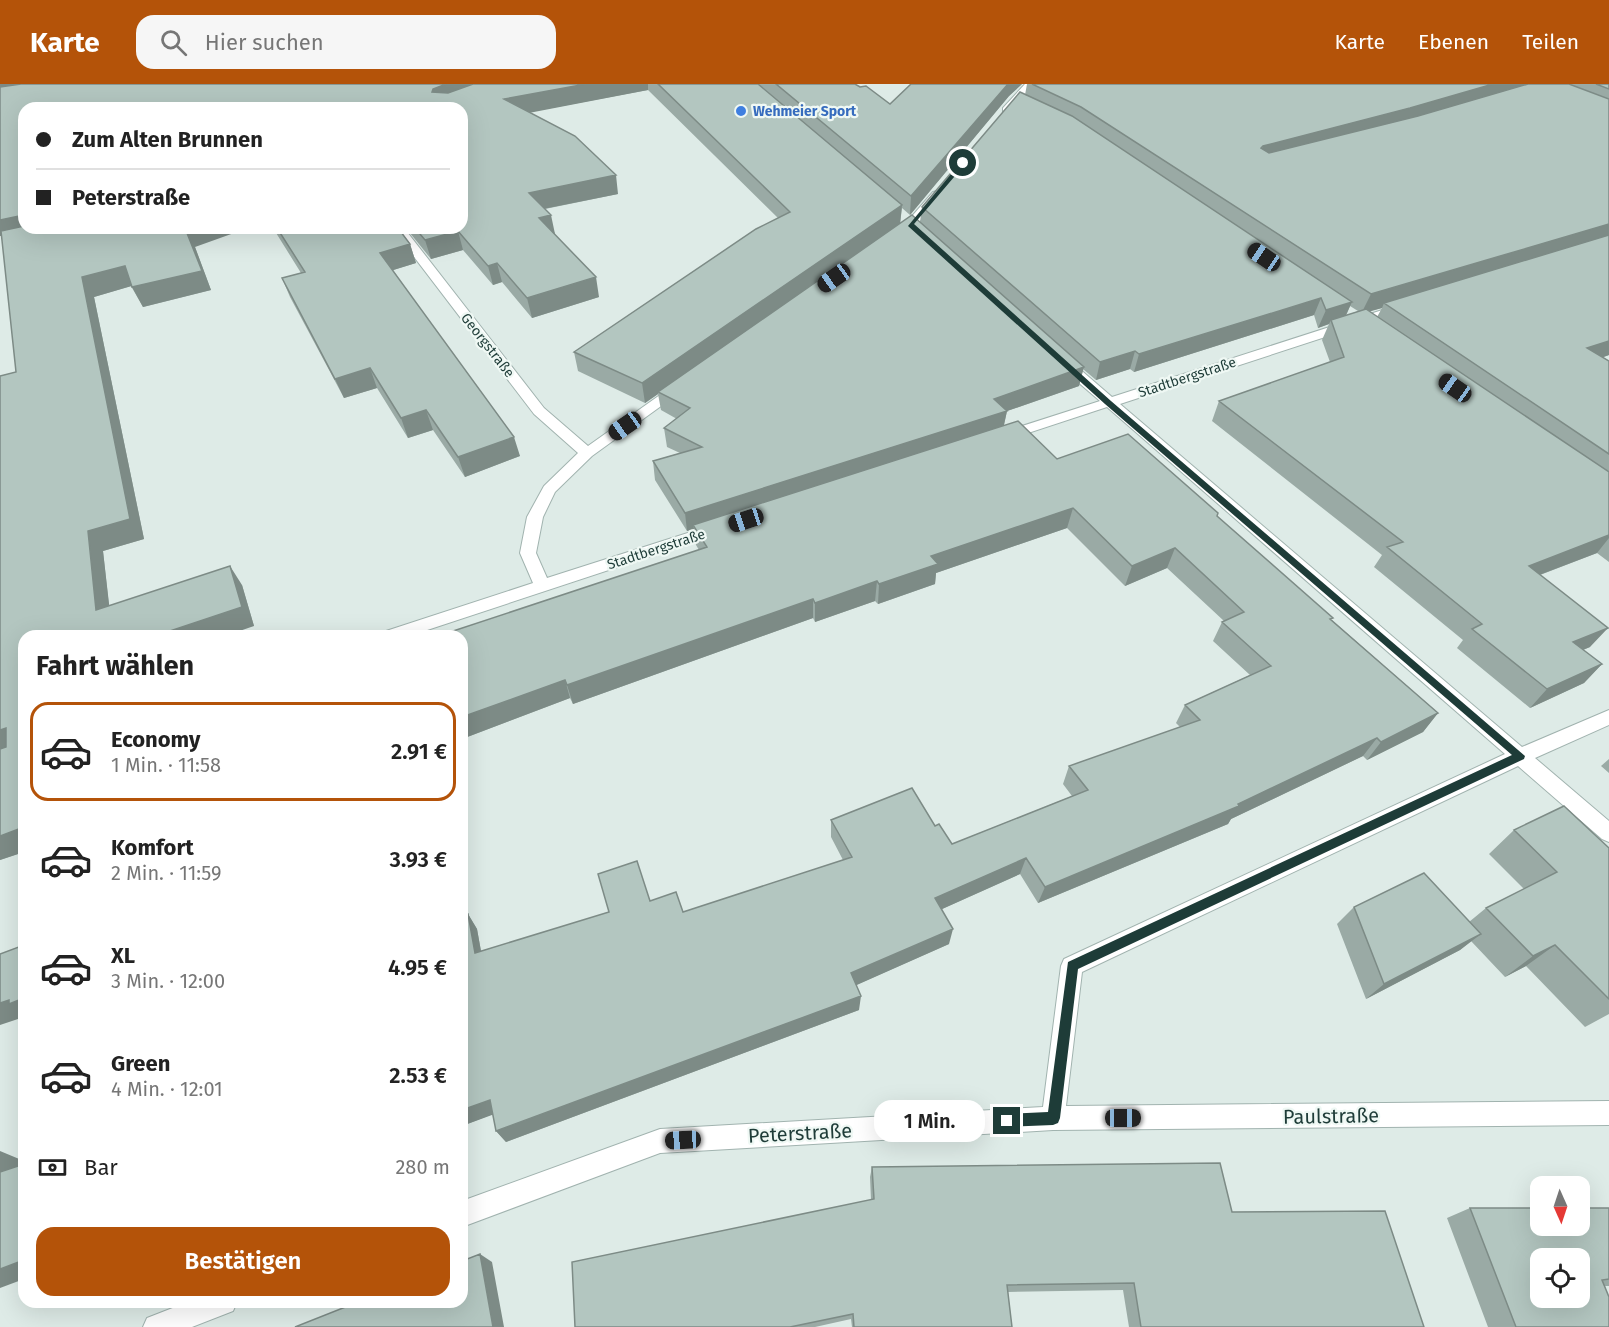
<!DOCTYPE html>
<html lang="de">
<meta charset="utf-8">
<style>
body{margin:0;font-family:"Fira Sans",sans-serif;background:#f6f6f6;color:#222;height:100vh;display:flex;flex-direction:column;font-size:22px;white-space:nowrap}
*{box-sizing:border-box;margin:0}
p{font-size:20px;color:#767676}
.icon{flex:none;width:33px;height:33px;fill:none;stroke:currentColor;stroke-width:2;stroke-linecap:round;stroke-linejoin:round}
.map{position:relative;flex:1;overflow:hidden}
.sheet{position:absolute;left:18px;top:546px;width:450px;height:678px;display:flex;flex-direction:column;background:#fff;border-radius:18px;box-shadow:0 6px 24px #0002}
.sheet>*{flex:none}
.hud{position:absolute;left:18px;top:18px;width:450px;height:132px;border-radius:18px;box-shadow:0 6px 24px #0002;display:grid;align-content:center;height:132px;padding:0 18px;background:#fff}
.needle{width:39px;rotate:177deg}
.controls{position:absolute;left:1530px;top:1092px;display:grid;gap:12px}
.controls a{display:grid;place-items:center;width:60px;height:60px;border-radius:12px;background:#fff;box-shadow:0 6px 24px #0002;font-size:30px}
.end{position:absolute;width:27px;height:27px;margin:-14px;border:8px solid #1e3c38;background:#fff;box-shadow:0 0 0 3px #fff}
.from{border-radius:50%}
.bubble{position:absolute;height:42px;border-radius:18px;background:#fff;box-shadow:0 6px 24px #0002;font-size:20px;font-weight:600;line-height:42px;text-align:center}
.car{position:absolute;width:18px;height:36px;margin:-18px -9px;border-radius:8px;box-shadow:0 0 4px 2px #0007;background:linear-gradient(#222 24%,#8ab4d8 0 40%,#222 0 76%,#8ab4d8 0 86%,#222 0)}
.hud b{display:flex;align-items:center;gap:21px;height:57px;font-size:22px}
.hud b+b{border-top:2px solid #e0e0e0}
.hud i{width:15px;height:15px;background:#222}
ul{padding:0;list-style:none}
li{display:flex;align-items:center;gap:18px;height:99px;margin:0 12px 9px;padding:0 6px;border:3px solid transparent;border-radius:18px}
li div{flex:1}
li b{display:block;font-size:22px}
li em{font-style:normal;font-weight:600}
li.current{border-color:#b45309}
li>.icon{width:54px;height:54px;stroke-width:1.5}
h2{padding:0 18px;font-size:27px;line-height:72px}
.pay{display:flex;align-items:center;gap:15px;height:66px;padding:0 18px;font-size:22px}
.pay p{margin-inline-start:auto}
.action{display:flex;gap:12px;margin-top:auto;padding:12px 18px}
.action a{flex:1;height:69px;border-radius:18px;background:#b45309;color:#fff;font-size:24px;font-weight:600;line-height:69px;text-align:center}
header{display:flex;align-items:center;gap:36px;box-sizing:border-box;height:84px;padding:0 30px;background:#b45309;color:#fff}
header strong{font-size:28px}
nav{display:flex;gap:33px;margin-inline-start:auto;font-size:21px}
.search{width:420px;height:54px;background:#f6f6f6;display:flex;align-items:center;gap:15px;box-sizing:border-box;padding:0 21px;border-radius:18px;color:#767676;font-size:22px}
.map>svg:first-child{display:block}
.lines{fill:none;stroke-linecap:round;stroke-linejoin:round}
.minor-casing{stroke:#a1b3af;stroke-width:2}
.minor{fill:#fff;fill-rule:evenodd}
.wall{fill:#9aaaa5;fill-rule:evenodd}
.shaded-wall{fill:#7d8b86}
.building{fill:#b3c6c0;stroke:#7d8b86;stroke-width:1.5;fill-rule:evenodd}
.route{fill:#1e3c38}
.shop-dot{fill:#3f7fe0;stroke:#eff8f4;stroke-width:2}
.labels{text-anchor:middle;stroke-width:4.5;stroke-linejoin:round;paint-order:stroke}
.far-shop-label{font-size:14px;font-weight:bold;fill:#366cbe;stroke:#eff8f4;text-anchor:start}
.far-street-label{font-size:14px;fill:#1e3c38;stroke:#eff8f4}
.near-street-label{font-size:20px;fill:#1e3c38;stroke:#eff8f4}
</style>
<header>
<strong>Karte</strong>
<div class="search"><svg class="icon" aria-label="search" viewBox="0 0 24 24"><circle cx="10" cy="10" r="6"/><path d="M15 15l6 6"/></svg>Hier suchen</div>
<nav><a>Karte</a><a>Ebenen</a><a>Teilen</a></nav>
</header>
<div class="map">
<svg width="1609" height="1243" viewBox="0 0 1609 1243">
<rect width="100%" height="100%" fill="#deebe7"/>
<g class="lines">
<!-- minor casing -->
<g class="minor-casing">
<path id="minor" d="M1025,0H1035L1009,28H1003V24Z
M937,107L942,110C933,122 909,155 893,152V148L907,138L933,108Z
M392,144H404L544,324L588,362L674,301L679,300L686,304L592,372L555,408L543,433L536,469L547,494L719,439L724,440L727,444L724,448L409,552H380L383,548L533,499L520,469L527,433L544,402L578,369L534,330Z
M1401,220L1407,224L1405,227L1120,320L1522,663L1609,626V641L1535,674L1609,737V758L1602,755L1518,682L1082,888L1066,1022L1609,1017V1041L1053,1046L660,1069L462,1143V1117L660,1045L1043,1023L1061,882L1064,875L1505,670L1107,323L1010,355H1000L998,352L1000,349L1100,317L1058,281L1056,278L1058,275H1068L1112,313Z
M188,1218H237L233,1227L192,1243H143L147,1234Z"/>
</g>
<!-- minor -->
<use href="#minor" class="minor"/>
</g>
<!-- wall -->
<path class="wall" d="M0,0H855L890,20L911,0H1022L1009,12L910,131L902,124L900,140L920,138L922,123L1025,11L1027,0H1609V271L1603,273L1609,277V478L1597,469L1540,491L1590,563L1583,566L1602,580L1584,599L1530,624L1457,564L1463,556L1374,483L1382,471L1212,337L1219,317L1330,278L1322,256L1329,240L1318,244L1314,231L1134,288L1130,285L1096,296L1083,285L1079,302L1007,327L1004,341L1057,375L1217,432L1332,536L1438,629L1423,648L1367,676L1363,672L1231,735L1228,740L1038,819L1020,790L942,825L949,860L856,901L859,926L506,1058L496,1047L493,1030L462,1042V832L468,830L477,845L481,867L650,817L683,828L843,776L831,753V736L935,742L952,760L1072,712L1063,700L1069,682L1180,643L1176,639L1185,621L1250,591L1213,557L1222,538L1224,537L1167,484L1125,502L1067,444L936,489L935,500L878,520L875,517L815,538L813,534L573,620L570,614L462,655V552L699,466L696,461L694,445L687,447L655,396L653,377L680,369L667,363L664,344L677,335L661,326L658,310L645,319L578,287L574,268L778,134L648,6L530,28L618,110L545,125L555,150H554L599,213L532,234L502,198L493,201L463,166L431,175L406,144H462V24H24V144L195,163L211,206L143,223L131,202L94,213L144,455L103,467L109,522L242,501L254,542L24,552V768L0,776V292L16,288L2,152H0ZM1350,222L1358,227L1346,232ZM1382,224L1377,233L1369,227Z
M273,144H398L410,160L416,179L393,186L520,372L465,393L433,346L408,354L377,304L344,314L290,213L282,194L301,189Z
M1609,675V689L1601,682Z
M1514,746L1609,764V930L1585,943L1526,882L1505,893L1471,857L1460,866L1366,915L1337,840L1354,823L1469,838L1486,824L1524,805L1489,770Z
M872,1083L1232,1128L1424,1243H1129L1123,1206L1008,1208L1012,1243H852L851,1235L815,1243H575L871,1116L870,1093Z
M1470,1124H1609V1202H1605L1609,1243H1488L1447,1134Z"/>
<!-- shaded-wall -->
<path class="shaded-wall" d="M0,0H73L0,12Z
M446,0H498L437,22L432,8L433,5Z
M586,0H648V6L508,33L504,15Z
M1008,0H1022L1009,12L910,131L911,112Z
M1493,0H1532L1255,83L1263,62Z
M616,91L618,110L533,127L529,109Z
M902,121L900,140L658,308V310L645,319L642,299Z
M24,131V144L9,150L0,152V132Z
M551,131L555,150L543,153L539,134Z
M1609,140V156L1384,219L1382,224L1361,230L1371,210Z
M185,144H248L195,163L211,206L143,223L132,203Z
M458,147L463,166L431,175L425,156Z
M410,160L416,179L387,188L380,169Z
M497,179L502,198L493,201L488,182Z
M125,182L135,201L94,213L144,455L103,467L112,546L96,526L88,447L82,193Z
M596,193L599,213L532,234L527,214Z
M1321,214L1314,231L1134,288L1139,270Z
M1352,218L1344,235L1331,236L1329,240L1318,244L1326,226Z
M1609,257V271L1574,284L1587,264Z
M1135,267L1130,285L1096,296L1100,278Z
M1084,283L1079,302L1007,327L1003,345L693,441L694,445L687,447L685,429L994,315Z
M370,284L377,304L344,314L335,295Z
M426,326L433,346L408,354L401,334Z
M514,353L520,372L465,393L458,373Z
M1073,424L1067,444L936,489L935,500L878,520L879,500L931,472Z
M1609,451V454L1597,469L1513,501L1529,482Z
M1175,464L1167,484L1125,502L1132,482Z
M230,482L242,501L254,542L225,552H155Z
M877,497L875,517L815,538V519Z
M813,515V534L573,620L567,601Z
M1608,544L1590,563L1555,577L1573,558Z
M1602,580L1584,599L1530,624L1547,605Z
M565,596L570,614L462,655V633Z
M1438,629L1423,648L1367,676L1381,658Z
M6,644L24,661L0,670V646Z
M1377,654L1363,672L1231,735L1228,740L1038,819L1045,803L1238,720Z
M24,743V768L0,776V752Z
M1026,774L1020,790L931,830L935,814Z
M468,830L477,845L484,884L475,869Z
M953,845L949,860L850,904L851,889Z
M1481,850L1460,866L1366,915L1384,900Z
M1555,861L1526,882L1505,893L1533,872Z
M861,912L859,926L506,1058L496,1047Z
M24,914V933L0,941V919L9,916Z
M490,1016L500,1028L462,1042V1026Z
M0,1067L24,1077V1101L0,1092Z
M480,1170L492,1178L504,1243H493Z
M24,1176V1195L0,1204V1185Z"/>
<!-- building -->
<path class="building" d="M21,0H446L433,5L432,8L448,9L473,0H586L504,15L575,52L616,91L529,109L551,131L539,134L596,193L527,214L497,179L488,182L458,147L425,156L415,144H462V24H24V131L0,136V3Z
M658,0H758L902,121L642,299L574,268L756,145L790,128Z
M776,0H855L860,3L866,2L890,20L911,0H1008L911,112Z
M1032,0H1493L1410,24L1263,62L1261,64L1269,69L1418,32L1528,0H1569L1609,15V140L1371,210L1081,23Z
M1596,0H1609V5Z
M1020,8L1072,32L1352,218L1326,226L1321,214L1139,270L1135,267L1100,278L922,123Z
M912,131L1084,283L994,315L1007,327L685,429L653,377L702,363L664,344L690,324L658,308Z
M24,142V144H186H185L202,187L132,203L125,182L82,193L130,435L88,447L96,526L230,482L242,523L155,552H24V743L0,752V665L6,663V644L0,646V292L16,288L1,147Z
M277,144H398L410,160L380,169L514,353L458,373L426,326L401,334L370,284L335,295L282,194L305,188Z
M1609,151V257L1587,264L1609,277V370L1384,219Z
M1366,225L1609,388V451L1529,482L1608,544L1573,558L1602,580L1547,605L1472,545L1482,540L1387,463L1403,458L1219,317L1344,273L1331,236Z
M1018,337L1057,375L1128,350L1218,429L1217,432L1333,534L1330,535L1438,629L1381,658L1377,654L1238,720L1239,722L1045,803L1026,774L935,814L953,845L851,889L861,912L496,1047L490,1016L462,1026V832L468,830L475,869L609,828L598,790L637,777L650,817L676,808L683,828L852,773L831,736L912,704L935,742L939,740L952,760L1088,706L1069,682L1200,636L1185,621L1271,582L1222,538L1244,528L1175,464L1132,482L1073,424L931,472L938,480L879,500L877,497L815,519L813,515L567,601L565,596L462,633V552H438L707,463L693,441Z
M1564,722L1609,764V915L1555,861L1533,872L1486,824L1557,788L1514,746Z
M1424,789L1481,850L1384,900L1354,823Z
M24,861V914L9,920V916L0,919V870Z
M1220,1079L1232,1128L1385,1127L1424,1243H1141L1134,1199L1007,1201L1012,1243H854L853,1230L790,1243H575L572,1178L874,1115L872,1083Z
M24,1080V1176L0,1185V1088Z
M1470,1124H1540V1142H1580V1124H1609V1195L1602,1196L1609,1213V1243H1516ZM1540,1174H1580V1214H1540Z
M480,1170L493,1243H295L358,1218H462V1177Z"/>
<!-- route -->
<path class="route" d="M961,78L966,79L914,140L1111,317L1525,672L1524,675L1078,885L1060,1034L1058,1039L1053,1041L1007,1043L1002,1042L1000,1037L1002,1032L1007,1030L1048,1028L1068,878L1512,671L1105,320L908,142Z"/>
<!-- markers -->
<circle class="shop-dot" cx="741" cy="27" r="6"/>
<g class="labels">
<!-- far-shop labels -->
<g class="far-shop-label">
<text x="753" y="32">Wehmeier Sport</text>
</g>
<!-- far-street labels -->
<g class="far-street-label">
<text transform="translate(488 261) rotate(52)" y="5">Georgstraße</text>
<text transform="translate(1187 293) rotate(-18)" y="5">Stadtbergstraße</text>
<text transform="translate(656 465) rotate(-18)" y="5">Stadtbergstraße</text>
</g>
<!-- near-street labels -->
<g class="near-street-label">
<text transform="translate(1331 1032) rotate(-1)" y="7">Paulstraße</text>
<text transform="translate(800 1049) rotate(-3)" y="7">Peterstraße</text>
</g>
</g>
</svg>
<div class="controls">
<a><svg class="needle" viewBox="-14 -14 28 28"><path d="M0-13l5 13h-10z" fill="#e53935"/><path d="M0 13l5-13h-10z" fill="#767676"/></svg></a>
<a><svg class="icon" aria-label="locate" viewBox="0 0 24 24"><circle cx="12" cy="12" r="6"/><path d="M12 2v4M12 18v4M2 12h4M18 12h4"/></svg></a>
</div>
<i class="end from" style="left:963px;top:79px"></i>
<i class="end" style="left:1007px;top:1037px"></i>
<div class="bubble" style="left:874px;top:1016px;width:111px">1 Min.</div>
<i class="car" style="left:1264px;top:173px;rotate:304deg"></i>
<i class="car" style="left:834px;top:194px;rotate:235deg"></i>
<i class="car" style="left:1455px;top:304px;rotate:305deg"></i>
<i class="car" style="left:625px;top:342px;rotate:235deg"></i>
<i class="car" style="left:746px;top:436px;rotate:252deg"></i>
<i class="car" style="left:1123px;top:1034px;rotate:90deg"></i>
<i class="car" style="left:683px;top:1056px;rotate:267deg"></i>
<div class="hud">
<b><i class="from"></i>Zum Alten Brunnen</b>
<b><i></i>Peterstraße</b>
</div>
<section class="sheet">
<h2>Fahrt wählen</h2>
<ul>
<li class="current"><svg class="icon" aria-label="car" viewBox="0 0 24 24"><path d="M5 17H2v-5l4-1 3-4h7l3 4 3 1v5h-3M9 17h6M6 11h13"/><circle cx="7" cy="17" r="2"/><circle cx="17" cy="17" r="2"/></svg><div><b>Economy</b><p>1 Min. · 11:58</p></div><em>2.91 €</em></li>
<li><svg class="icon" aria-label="car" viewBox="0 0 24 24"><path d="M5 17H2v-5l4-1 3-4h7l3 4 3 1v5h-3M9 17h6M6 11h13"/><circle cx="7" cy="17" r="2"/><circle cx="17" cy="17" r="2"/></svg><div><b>Komfort</b><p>2 Min. · 11:59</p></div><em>3.93 €</em></li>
<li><svg class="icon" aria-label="car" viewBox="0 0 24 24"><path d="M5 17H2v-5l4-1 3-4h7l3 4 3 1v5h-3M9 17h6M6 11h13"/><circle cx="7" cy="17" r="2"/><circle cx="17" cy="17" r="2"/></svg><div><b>XL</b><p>3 Min. · 12:00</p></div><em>4.95 €</em></li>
<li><svg class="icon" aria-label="car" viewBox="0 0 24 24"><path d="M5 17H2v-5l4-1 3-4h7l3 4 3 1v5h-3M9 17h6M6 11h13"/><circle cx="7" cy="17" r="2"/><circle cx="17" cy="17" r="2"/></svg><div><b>Green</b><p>4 Min. · 12:01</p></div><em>2.53 €</em></li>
</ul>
<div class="pay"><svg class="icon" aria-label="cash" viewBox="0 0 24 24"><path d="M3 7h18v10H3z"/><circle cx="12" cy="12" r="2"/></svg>Bar<p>280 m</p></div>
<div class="action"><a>Bestätigen</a></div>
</section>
</div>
